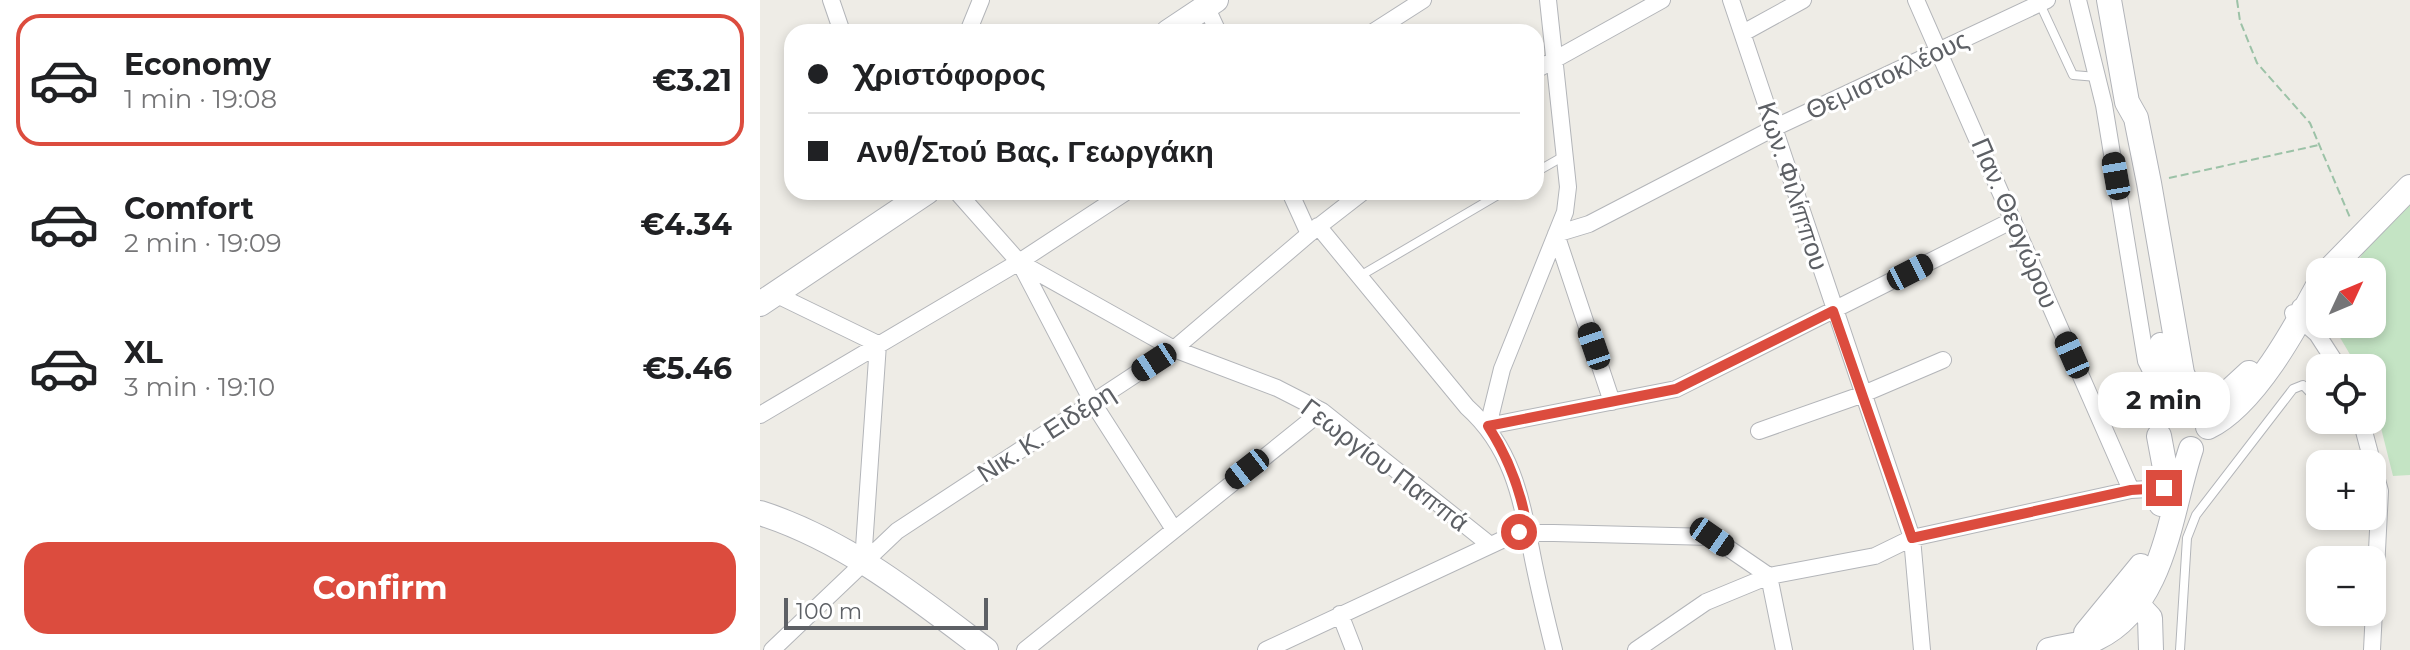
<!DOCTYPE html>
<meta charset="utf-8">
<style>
body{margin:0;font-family:Montserrat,sans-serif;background:#f6f6f6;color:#202124;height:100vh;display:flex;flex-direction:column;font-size:30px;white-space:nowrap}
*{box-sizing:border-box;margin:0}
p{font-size:26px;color:#757577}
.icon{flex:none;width:44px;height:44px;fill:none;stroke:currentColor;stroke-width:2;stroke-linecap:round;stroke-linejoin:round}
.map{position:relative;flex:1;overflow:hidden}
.details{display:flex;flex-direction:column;background:#fff;width:760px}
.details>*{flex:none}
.hud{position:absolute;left:24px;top:24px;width:760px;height:176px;border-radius:24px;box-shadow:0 4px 12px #0003;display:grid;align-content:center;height:176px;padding:0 24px;background:#fff}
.needle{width:52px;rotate:46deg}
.controls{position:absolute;left:1546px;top:258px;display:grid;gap:16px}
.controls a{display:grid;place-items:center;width:80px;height:80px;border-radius:16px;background:#fff;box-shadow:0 4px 12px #0003;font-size:40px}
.scale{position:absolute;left:24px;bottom:20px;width:204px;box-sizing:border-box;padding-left:8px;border:4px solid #5d6065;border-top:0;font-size:22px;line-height:28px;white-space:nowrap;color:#5d6065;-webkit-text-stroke:6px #fff;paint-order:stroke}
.end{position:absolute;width:36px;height:36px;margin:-18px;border:10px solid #dc4c3e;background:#fff;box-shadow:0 0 0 4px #fff}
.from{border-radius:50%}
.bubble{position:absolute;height:56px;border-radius:24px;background:#fff;box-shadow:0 4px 12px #0003;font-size:26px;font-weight:700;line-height:56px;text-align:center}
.car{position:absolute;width:24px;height:48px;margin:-24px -12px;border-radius:10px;box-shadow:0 0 6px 2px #0007;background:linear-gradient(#222 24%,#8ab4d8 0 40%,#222 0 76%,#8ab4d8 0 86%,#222 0)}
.hud b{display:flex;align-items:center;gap:28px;height:76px;font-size:30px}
.hud b+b{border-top:2px solid #e0e0e0}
.hud i{width:20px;height:20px;background:#202124}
ul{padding:14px 0 0;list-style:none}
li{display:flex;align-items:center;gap:24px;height:132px;margin:0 16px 12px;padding:0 8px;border:4px solid transparent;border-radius:24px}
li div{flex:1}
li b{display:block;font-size:30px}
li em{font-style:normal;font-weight:700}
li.on{border-color:#dc4c3e}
li>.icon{width:72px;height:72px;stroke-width:1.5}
.action{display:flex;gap:16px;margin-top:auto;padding:16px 24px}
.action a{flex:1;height:92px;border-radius:24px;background:#dc4c3e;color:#fff;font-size:32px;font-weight:700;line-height:92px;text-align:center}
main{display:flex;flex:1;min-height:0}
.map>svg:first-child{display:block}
.green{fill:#c4e4c4}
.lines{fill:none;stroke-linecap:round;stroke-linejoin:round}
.lane-casing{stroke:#b3b5b9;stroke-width:10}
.street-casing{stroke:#b3b5b9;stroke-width:18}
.secondary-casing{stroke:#b2b4b9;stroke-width:26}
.path{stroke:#9cc2a7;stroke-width:2;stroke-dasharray:8 4;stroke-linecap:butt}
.lane{stroke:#fff;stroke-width:8}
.street{stroke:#fff;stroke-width:16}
.secondary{stroke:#fff;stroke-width:24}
.route{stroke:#dc4c3e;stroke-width:10}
.labels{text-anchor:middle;stroke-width:6;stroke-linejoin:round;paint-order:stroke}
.street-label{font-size:26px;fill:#5d6065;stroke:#fff}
</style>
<main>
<section class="details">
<ul>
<li class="on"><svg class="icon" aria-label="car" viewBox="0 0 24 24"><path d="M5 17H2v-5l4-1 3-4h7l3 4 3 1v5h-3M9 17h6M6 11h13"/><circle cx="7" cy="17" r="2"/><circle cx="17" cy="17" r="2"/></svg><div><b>Economy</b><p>1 min · 19:08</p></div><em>€3.21</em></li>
<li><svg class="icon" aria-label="car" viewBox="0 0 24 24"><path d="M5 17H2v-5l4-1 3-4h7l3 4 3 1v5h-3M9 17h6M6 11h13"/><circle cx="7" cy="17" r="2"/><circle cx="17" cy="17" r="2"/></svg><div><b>Comfort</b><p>2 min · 19:09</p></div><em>€4.34</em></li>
<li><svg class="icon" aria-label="car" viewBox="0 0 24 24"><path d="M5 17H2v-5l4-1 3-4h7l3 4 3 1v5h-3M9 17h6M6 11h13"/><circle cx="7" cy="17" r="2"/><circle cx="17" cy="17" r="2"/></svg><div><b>XL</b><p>3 min · 19:10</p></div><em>€5.46</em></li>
</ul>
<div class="action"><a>Confirm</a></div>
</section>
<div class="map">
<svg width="1650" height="650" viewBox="0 0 1650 650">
<rect width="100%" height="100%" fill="#eeece6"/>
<!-- green -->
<path class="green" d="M1650,204V475L1633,476L1612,392V368H1598L1572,324H1612V272H1591L1607,247Z"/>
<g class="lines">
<!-- lane casing -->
<g class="lane-casing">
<path id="lane" d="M1280,4L1313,75L1337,77
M776,172L804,156
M600,276L743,192
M1585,420H1594
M1420,650L1427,538L1436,515L1533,389L1543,385L1560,403"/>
</g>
<!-- street casing -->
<g class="street-casing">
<path id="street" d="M71,0L82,32
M971,0L1152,538L1162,650
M1156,0L1371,490
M1318,0L1344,105L1386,361L1392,373L1405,377
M446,6L458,32
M208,32L221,0
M613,32L663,0
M983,33L1043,0
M776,70L902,0
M197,192L259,262L414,349L517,388L562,411L729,544
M530,192L549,234
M558,226L707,407C755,450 762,504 774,564C780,593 787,622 794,650
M260,263L333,403L413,528
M15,294L118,344L103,562
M1533,313L1557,334L1540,307
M1557,334L1579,368
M852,402L796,234L829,224L1016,127L1287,0
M0,415L259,262L366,192
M1601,420L1620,491L1612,650
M728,426L916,389L1253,220
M728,426L742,369L805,212L808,187L788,0
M999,431L1101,395L1183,360
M1009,576L1024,650
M580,614L594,650
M12,650L137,531L414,349L549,234L603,192
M265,650L562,411
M506,650L759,532L952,537L1009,576
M876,650L946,602L1009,576L1115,556L1152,538L1371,490L1404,488"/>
</g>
<!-- secondary casing -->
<g class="secondary-casing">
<path id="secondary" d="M1349,0L1367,102L1376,118L1389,183L1422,373L1434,402
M408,32L456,0
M1567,272L1650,187
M0,304L167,192
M1401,345L1405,377L1404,407
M1439,406L1464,396L1489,373
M1448,427C1494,405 1536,327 1560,282
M1399,436L1405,468L1401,504
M0,513C85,540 156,597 226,650
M1366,592L1390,618L1391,650
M1326,633L1381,566
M1289,650C1304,646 1324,645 1337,638C1405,605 1410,511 1431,449"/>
</g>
<!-- path -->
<path class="path" d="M1477,0L1480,21L1497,63L1550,123L1591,220
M1409,178L1559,145"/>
<!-- lane -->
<use href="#lane" class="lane"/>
<!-- street -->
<use href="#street" class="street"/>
<!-- secondary -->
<use href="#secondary" class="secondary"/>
</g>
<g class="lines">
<!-- route -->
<path class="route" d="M759,532L768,533C762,493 750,460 728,426L916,389L1073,311L1152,538L1371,490L1404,488"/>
</g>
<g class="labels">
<!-- street labels -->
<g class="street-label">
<text transform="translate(1127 75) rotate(-25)" y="9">Θεμιστοκλέους</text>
<text transform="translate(1033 186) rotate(72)" y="9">Κων. Φιλίππου</text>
<text transform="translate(1255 223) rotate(67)" y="9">Παν. Θεογώρου</text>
<text transform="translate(286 433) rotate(-33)" y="9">Νικ. Κ. Ειδέρη</text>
<text transform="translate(625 465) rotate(37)" y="9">Γεωργίου Παππά</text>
</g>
</g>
</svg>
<div class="controls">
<a><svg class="needle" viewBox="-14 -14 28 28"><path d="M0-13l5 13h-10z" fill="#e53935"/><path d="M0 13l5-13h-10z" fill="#757577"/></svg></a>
<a><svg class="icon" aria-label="locate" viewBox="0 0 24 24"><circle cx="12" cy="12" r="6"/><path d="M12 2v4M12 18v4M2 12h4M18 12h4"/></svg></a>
<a>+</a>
<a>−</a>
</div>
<div class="scale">100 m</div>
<i class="end from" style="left:759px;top:532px"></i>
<i class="end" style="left:1404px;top:488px"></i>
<div class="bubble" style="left:1338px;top:372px;width:132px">2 min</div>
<i class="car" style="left:1356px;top:176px;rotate:350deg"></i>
<i class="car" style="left:1150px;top:272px;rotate:63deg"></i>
<i class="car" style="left:834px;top:346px;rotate:341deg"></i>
<i class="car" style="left:1312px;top:355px;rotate:336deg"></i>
<i class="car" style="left:394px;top:362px;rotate:237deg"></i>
<i class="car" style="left:487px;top:469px;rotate:232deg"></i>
<i class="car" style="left:952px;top:537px;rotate:125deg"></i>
<div class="hud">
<b><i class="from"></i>Χριστόφορος</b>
<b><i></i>Ανθ/Στού Βας. Γεωργάκη</b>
</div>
</div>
</main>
